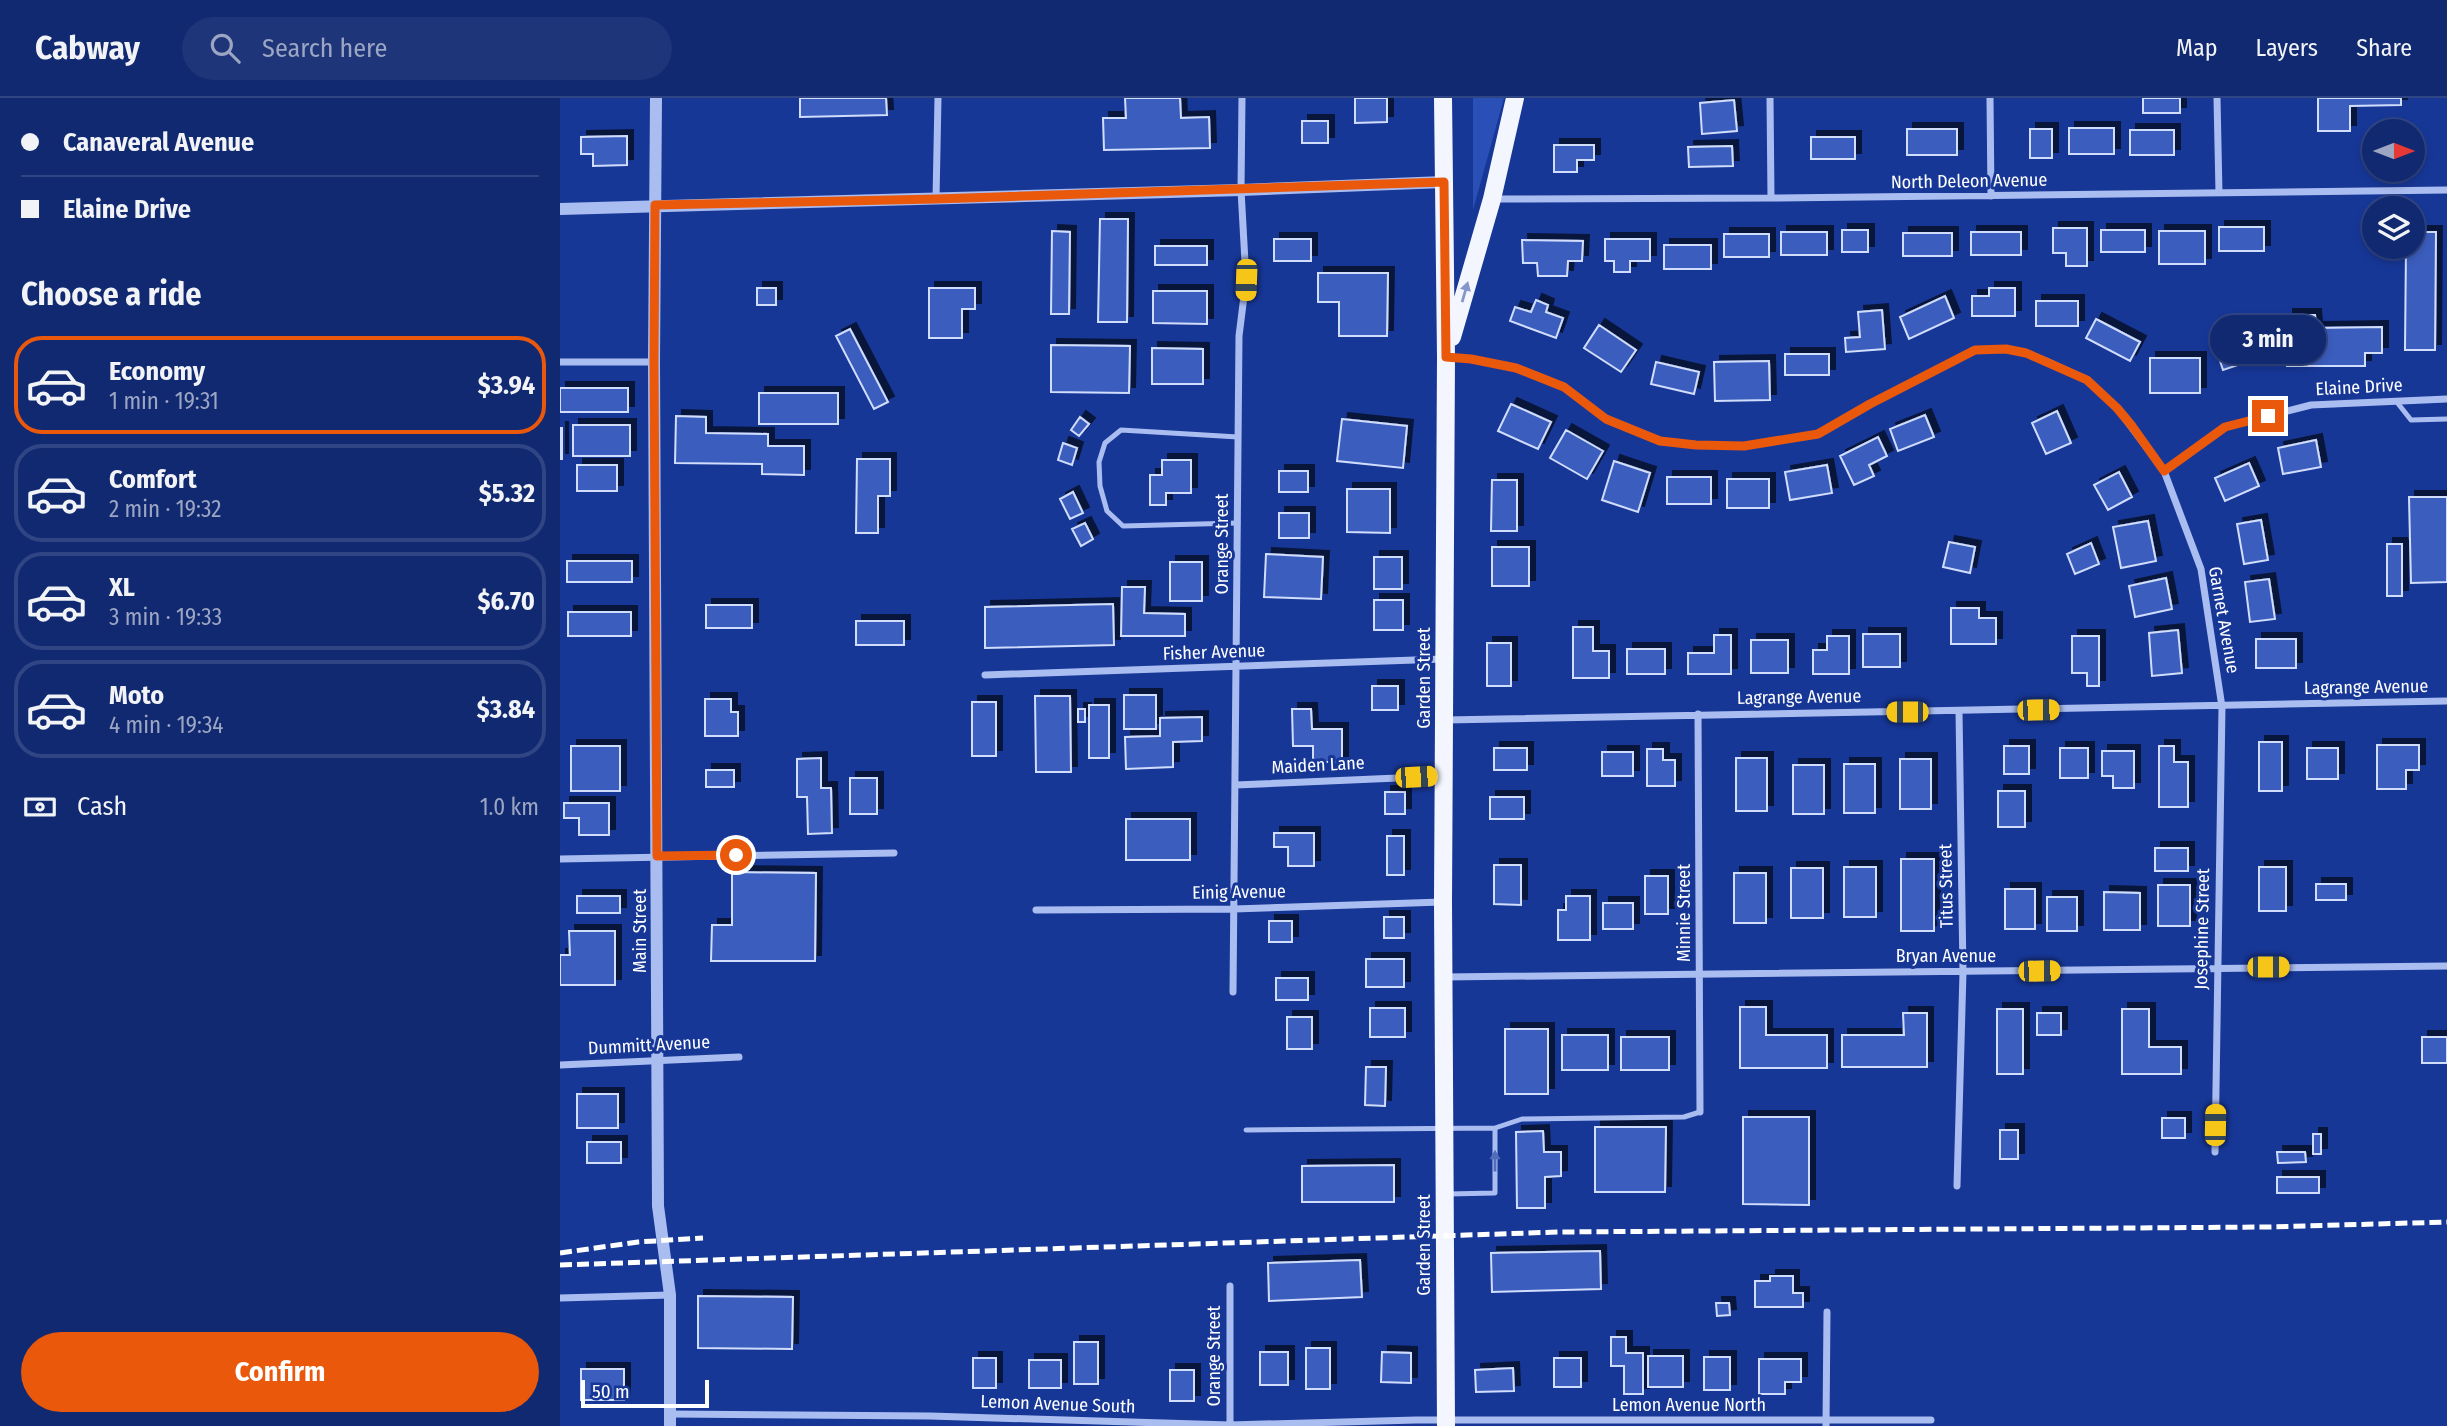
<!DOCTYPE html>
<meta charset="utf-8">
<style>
body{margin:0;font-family:"Fira Sans Condensed",sans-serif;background:#1e3579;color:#f1f3f6;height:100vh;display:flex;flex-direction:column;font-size:26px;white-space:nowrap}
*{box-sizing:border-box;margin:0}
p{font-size:23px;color:#9ca6c3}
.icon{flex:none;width:38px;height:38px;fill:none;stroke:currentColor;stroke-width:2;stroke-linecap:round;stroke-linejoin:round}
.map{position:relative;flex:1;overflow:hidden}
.side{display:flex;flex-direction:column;background:#112971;width:560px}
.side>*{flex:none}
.banner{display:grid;align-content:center;height:154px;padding:0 21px;background:#112971}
.needle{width:46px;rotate:90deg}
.buttons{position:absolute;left:1802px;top:21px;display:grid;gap:14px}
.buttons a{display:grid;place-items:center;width:63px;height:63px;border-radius:50%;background:#112971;box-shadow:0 4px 10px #0003,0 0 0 2px #304584;font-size:35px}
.scale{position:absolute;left:21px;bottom:18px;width:128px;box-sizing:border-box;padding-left:7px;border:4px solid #fff;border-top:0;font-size:19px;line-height:24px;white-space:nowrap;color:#fff;-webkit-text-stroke:5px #173797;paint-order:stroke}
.end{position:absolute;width:32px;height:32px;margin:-16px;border:9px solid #ea580c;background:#fff;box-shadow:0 0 0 4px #fff}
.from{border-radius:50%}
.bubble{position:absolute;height:49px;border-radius:24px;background:#112971;box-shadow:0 4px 10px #0003,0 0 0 2px #304584;font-size:23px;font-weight:700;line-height:49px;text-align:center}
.car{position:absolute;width:21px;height:42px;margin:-21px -10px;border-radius:9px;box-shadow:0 0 5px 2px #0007;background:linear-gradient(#f5c518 24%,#345 0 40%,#f5c518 0 76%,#345 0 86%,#f5c518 0)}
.banner b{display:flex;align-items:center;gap:24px;height:66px;font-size:26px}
.banner b+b{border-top:2px solid #304584}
.banner i{width:18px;height:18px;background:#f1f3f6}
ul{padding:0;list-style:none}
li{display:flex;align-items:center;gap:21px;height:98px;margin:0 14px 10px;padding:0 7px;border:4px solid #304584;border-radius:28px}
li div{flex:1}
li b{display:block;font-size:26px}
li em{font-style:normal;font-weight:700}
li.current{border-color:#ea580c}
li>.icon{width:63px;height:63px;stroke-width:1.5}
h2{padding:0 21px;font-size:32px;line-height:84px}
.pay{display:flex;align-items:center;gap:18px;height:77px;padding:0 21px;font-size:26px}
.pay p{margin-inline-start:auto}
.action{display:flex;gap:14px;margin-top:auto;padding:14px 21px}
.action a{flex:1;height:80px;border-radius:42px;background:#ea580c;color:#fff;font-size:28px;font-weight:700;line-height:80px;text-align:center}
header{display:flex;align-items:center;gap:42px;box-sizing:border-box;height:98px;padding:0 35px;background:#112971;border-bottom:2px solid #304584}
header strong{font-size:33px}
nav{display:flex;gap:38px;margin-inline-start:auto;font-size:24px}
.search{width:490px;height:63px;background:#1e3579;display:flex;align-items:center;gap:18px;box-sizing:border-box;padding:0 24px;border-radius:38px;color:#9ca6c3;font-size:26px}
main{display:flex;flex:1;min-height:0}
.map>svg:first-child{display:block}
.green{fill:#2a4fb6}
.building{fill:#3b5dbd;stroke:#d1ddfc;stroke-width:2;filter:url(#shadow)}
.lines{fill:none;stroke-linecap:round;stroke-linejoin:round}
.service{stroke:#aabdf1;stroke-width:5}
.minor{stroke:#aabdf1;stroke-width:7}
.tertiary{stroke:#aabdf1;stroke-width:12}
.primary{stroke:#f4f6ff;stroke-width:18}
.rail{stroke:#fff;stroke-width:5;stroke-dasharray:12 5;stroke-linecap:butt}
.oneway{fill:#8696cb}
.oneway2{fill:#526dbb}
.route{stroke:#ea580c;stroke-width:9}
.labels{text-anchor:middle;stroke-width:6;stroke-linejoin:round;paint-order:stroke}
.street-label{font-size:18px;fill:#fff;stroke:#173797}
</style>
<header>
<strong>Cabway</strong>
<div class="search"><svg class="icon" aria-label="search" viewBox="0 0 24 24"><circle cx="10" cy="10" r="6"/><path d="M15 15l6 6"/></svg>Search here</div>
<nav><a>Map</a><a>Layers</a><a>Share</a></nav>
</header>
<main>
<section class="side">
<div class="banner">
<b><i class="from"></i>Canaveral Avenue</b>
<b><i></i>Elaine Drive</b>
</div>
<h2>Choose a ride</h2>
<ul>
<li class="current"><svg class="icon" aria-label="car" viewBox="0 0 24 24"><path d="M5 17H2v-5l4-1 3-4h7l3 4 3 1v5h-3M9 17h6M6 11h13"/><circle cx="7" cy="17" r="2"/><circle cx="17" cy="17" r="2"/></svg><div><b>Economy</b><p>1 min · 19:31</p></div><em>$3.94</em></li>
<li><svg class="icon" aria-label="car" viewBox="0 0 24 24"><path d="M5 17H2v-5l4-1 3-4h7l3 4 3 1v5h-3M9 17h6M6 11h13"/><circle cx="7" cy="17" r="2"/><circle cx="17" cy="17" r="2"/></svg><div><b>Comfort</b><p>2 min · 19:32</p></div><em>$5.32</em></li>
<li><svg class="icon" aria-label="car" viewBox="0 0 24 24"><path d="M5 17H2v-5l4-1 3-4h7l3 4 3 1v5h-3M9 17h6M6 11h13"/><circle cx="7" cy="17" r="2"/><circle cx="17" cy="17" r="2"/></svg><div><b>XL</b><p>3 min · 19:33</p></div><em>$6.70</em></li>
<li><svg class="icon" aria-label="car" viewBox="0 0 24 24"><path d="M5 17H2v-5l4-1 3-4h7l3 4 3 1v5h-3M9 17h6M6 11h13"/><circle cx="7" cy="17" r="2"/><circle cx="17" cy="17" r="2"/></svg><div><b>Moto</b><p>4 min · 19:34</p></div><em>$3.84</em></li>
</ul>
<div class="pay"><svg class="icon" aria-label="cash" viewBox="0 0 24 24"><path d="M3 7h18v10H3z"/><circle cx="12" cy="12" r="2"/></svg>Cash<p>1.0 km</p></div>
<div class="action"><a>Confirm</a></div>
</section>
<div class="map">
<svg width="1887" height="1328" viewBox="0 0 1887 1328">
<defs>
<filter id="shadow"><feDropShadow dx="6" dy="-6" stdDeviation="0" flood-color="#0009"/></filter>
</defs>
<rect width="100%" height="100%" fill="#173797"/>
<!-- green -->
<path class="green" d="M913,0H944L913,112Z"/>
<!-- building -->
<path class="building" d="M240,0H326L327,17L240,19Z
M565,0H620L621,20L649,19L650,50L544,52L543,20H566Z
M795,0H827V24L795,25Z
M1583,0H1620V15H1583Z
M1758,0H1841V7L1790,8V33H1758Z
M1174,2L1177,33L1142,36L1140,5Z
M742,23H768V45H742Z
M1509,30H1554V56H1509Z
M1347,31H1397V57H1347Z
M1470,31H1492V60H1470Z
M1570,32H1614V57H1570Z
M67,38V67L33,68V56H21V39Z
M1251,39H1295V61H1251Z
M994,47H1034V62H1017V74H994Z
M1172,48L1173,68L1129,69L1128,49Z
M540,121H568L567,224H538Z
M1659,129H1704V153H1659Z
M1493,130H1527V168H1506V155H1493Z
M1282,132H1308V154H1282Z
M1541,132H1585V154H1541Z
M492,133L510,134L509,216H491Z
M1599,133H1645V166H1599Z
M1221,134H1267V157H1221Z
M1411,134H1461V157H1411Z
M1853,134H1876L1875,252H1845L1846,149H1853Z
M1343,135H1392V158H1343Z
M1164,136H1209V159H1164Z
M714,141H751V163H714Z
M1045,141H1090V163H1070V174H1054V163H1045Z
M962,142L1023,143L1022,163H1008L1007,178H978L977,165H963Z
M1104,147H1151V171H1104Z
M595,148H647V167H595Z
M758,175H828L827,238H779V204H758Z
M197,190H216V207H197Z
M369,190H415V211H402V240H369Z
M1429,190H1455V218H1412V198H1429Z
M593,193H647V226L593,225Z
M1385,198L1394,220L1349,241L1340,219Z
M976,202L988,207L986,214L1003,220L996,240L950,223L955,209L971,214Z
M1476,203H1518V228H1476Z
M1322,212L1325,251L1286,254L1285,240L1300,239L1298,214Z
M1727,217H1755L1756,230L1822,229V255H1805V268H1727Z
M1536,221L1580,244L1570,263L1526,240Z
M1039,227L1076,252L1061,274L1024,250Z
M290,231L328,304L314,311L276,238Z
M1696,234L1705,258L1663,272L1655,248Z
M491,247L570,248L569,295L491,294Z
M592,250L643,251V286H592Z
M1225,256H1269V277H1225Z
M1590,260H1640V295H1590Z
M1209,263L1210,302L1155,303L1154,264Z
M1096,264L1139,274L1134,296L1091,286Z
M0,290H68V314H0Z
M199,295H278V326H199Z
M951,306L991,324L978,351L938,333Z
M1497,313L1511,345L1486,356L1472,325Z
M1365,317L1374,339L1338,353L1330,331Z
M116,318L146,319V335L208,336V348H244V377L202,376V366L115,365Z
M520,319L529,326L519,338L511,332Z
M782,321L847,328L843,370L777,363Z
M13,327H70V358H13Z
M0,330H2V361H0Z
M1006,332L1043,353L1027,381L990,360Z
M1318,339L1327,358L1309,367L1314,378L1294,387L1280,358Z
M1756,342L1761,369L1723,376L1718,350Z
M503,345L517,350L512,367L498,362Z
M297,361H330V398H318V435H296Z
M602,362H631V395H606V407H590V377H602Z
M1054,363L1090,375L1078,414L1042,402Z
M1689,365L1699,388L1665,403L1655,380Z
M17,367H57V393H17Z
M1267,367L1272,395L1230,402L1225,374Z
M719,373H748V394H719Z
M1559,374L1572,399L1548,412L1534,387Z
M1107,379H1151V406H1107Z
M1167,381H1209V410H1167Z
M932,382H957V433H931Z
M787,391H830V435L787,434Z
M513,394L523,415L510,421L500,401Z
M1849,399H1887V484L1851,485Z
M719,415H749V440H719Z
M1701,422L1708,462L1684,466L1677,426Z
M1588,423L1596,463L1561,470L1553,429Z
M525,425L533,441L521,448L512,431Z
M1389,444L1415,449L1410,475L1383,469Z
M1531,445L1539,466L1515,476L1507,456Z
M1827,446H1842V498H1827Z
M932,449H969V488H932Z
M706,456L763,459L761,501L704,499Z
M814,459H842V491H814Z
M7,463H72V484H7Z
M610,464H642V503H610Z
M1606,480L1612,511L1575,519L1569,488Z
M1709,481L1715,521L1690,524L1685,484Z
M562,489H585L584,515L625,516V538H561Z
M814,502H843V532H814Z
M553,506L554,547L425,550V509Z
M146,507H192V530H146Z
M1391,510H1419V520H1436V546H1391Z
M8,514H71V538H8Z
M296,523H344V547H296Z
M1013,529H1033V553H1049V580H1013Z
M1618,532L1622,575L1592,578L1589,535Z
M1303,536H1340V569H1303Z
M1154,537H1171V576H1128V555H1154Z
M1267,538H1289V576H1253V552H1267Z
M1512,538H1539V588H1527V575H1512Z
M1696,541H1736V570H1696Z
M1191,542H1228V575H1191Z
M927,545H951V588H927Z
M1067,551H1105V576H1067Z
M812,588H838V612H812Z
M564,597H596V631H564Z
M475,598H510L511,674H476Z
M145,601H171V614H178V638H145Z
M412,604H436V658H412Z
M529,607H549V660H529Z
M518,611H525V624H518Z
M732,611H751L752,631H782V664H753V648H733Z
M642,619V643L613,644V669L566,671L565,639L600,638V620Z
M1699,644H1722V693H1699Z
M1817,647H1859V672H1846V691H1817Z
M11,648H60V693H11Z
M1444,648H1469V676H1444Z
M1599,648H1614V664H1628V709H1599Z
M934,650H967V672H934Z
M1500,650H1528V680H1500Z
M1747,650H1778V681H1747Z
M1087,651H1103V662H1115V688H1087Z
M1542,653H1574V690H1553V678H1542Z
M1042,654H1073V678H1042Z
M261,660V690H271L272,735L248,736L247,699H237V661Z
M1176,660H1207V713H1176Z
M1340,661H1371V711H1340Z
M1284,666H1315V715H1284Z
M1233,667H1264V716H1233Z
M146,672H174V689H146Z
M290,680H317V716H290Z
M1438,693H1465V729H1438Z
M825,694H845V716H825Z
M930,699H964V721H930Z
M4,705H49V737H19V720H4Z
M566,721H630V762H566Z
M714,735H754V768H728V749H714Z
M827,738H844V777H827Z
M1595,750H1628V773H1595Z
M1341,761H1374V833H1341Z
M934,767H961V807L934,806Z
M1284,769H1316V819H1284Z
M1699,769H1726V813H1699Z
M1231,770H1263V820H1231Z
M172,774L256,775L255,863H151L152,827H172Z
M1174,775H1206V825H1174Z
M1085,778H1108V816H1085Z
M1756,786H1786V802H1756Z
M1598,787H1630V828H1598Z
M1445,791H1475V831H1445Z
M1544,794L1580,795V832H1544Z
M17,798H60V815H17Z
M1006,798H1030V842H998V812H1006Z
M1487,799H1517V833H1487Z
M1043,805H1073V831H1043Z
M824,819H844V840H824Z
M709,823H732V844H709Z
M9,833H55V887H0V857H10Z
M806,861H844V889H806Z
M716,880H748V902H716Z
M1180,909H1206V937H1267V970H1180Z
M810,910H845V939H810Z
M1437,911H1463V976H1437Z
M1562,911H1589V949H1621V976H1562Z
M1343,915H1367V969H1282V937H1344Z
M1477,915H1501V937H1477Z
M727,919H752V951H727Z
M945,931H988V996H945Z
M1002,937H1048V972H1002Z
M1061,939H1109V972H1061Z
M1862,939H1887V965H1862Z
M806,969H826L825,1008L805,1007Z
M17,996H58V1030H17Z
M1183,1019H1249V1107L1183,1106Z
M1602,1020H1625V1040H1602Z
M1035,1029H1106L1105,1094H1035Z
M1440,1032H1458V1061H1440Z
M983,1033L984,1054H1001V1078L985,1079V1110H957L956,1034Z
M1753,1036H1761V1056H1753Z
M27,1044H61V1065H27Z
M1717,1054H1745L1746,1064L1718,1065Z
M834,1067V1104H742V1068Z
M1717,1079H1759V1095H1717Z
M1040,1153L1041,1191L932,1194L931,1155Z
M800,1162L802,1199L709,1203L708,1165Z
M1210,1178H1233V1195H1243V1209H1195V1183H1210Z
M138,1198L233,1199L232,1251L138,1250Z
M1156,1205H1169L1170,1217L1157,1218Z
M1051,1239H1066V1255H1083V1296H1064V1268H1051Z
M514,1244H538V1286H514Z
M746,1250H770V1291H746Z
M700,1254H728V1287H700Z
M822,1254L851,1255V1285L821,1284Z
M1088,1258H1123V1289H1088Z
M1144,1259H1170V1292H1144Z
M413,1260H436V1290H413Z
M994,1260H1021V1289H994Z
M1199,1261H1241V1284H1225V1296H1199Z
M469,1262H501V1290H469Z
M953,1270L954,1293L916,1294L915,1272Z
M21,1271H64V1302H21Z
M610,1272H634V1303H610Z"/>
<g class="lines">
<!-- service -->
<path class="service" d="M1836,303L1851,322L1887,321
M678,425L563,428L547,413L540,388L539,364L545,345L561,332L678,339
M686,1032L935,1030L962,1021L1124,1019L1140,1014
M888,1096L935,1095V1030"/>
<!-- minor -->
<path class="minor" d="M1210,0L1211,100
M1430,0L1431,98
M1657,0L1659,95
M376,101L378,0
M932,101L1211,100L1887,92
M887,259L911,261L956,270L1004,289L1046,321L1100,343L1136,347L1184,348L1258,336L1309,306L1415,252L1446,251L1466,255L1486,263L1527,282L1557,310L1604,373L1641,471L1662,609L1655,1054
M0,264H94
M1604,373L1665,329L1751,307L1887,301
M425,577L884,561
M1138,616L1140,1014
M886,622C1220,614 1553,611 1887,603
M676,687L884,678
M0,761L334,755
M476,812L674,811L882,804
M885,879L1887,868
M673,894L679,238L686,182L681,92L682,0
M0,967L179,959
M1397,1088L1403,874L1399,613
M0,1200L110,1197
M110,1316L370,1318L670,1327L856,1322H1371
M1266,1327L1267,1214
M670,1328V1188"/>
<!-- tertiary -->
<path class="tertiary" d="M96,0L94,264L98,1108L110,1197V1328
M0,111L681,92L884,84"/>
<!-- primary -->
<path class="primary" d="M883,0L886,259L883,804L886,1328
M892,239L932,101L955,0"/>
<!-- rail -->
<path class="rail" d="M0,1155L78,1144L143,1140
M0,1167L999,1134L1707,1129L1887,1124"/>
</g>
<!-- one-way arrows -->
<defs><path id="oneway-solid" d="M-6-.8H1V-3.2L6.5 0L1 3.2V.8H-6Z" transform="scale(1.75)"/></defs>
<use class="oneway" href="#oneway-solid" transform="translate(905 194) rotate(-74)"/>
<use class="oneway2" href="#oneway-solid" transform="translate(935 1063) rotate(-90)"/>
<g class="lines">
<!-- route -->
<path class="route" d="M176,757L97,758L94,264L95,107L376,101L884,84L886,259L911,261L956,270L1004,289L1046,321L1100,343L1136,347L1184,348L1258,336L1310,306L1415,252L1446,251L1466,255L1527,282L1557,310L1572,328L1604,373L1665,329L1708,318"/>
</g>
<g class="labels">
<!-- street labels -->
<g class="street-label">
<text transform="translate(1409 83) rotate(-1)" y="6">North Deleon Avenue</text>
<text transform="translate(1799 289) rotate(-3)" y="6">Elaine Drive</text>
<text transform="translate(662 446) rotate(-90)" y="6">Orange Street</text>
<text transform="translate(1664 522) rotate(80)" y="6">Garnet Avenue</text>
<text transform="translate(654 554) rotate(-2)" y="6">Fisher Avenue</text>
<text transform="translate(864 580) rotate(-90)" y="6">Garden Street</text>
<text transform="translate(1806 589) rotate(-1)" y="6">Lagrange Avenue</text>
<text transform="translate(1239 599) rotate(-1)" y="6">Lagrange Avenue</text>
<text transform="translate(758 667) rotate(-3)" y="6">Maiden Lane</text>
<text transform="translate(1386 788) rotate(-91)" y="6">Titus Street</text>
<text transform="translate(679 794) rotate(-1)" y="6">Einig Avenue</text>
<text transform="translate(1124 815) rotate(-90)" y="6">Minnie Street</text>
<text transform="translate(1642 831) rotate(-89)" y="6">Josephine Street</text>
<text transform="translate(80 833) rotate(-90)" y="6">Main Street</text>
<text x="1386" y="864">Bryan Avenue</text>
<text transform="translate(89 947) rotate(-3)" y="6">Dummitt Avenue</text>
<text transform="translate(864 1147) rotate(-90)" y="6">Garden Street</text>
<text transform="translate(654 1258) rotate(-90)" y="6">Orange Street</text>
<text transform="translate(498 1306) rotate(2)" y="6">Lemon Avenue South</text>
<text x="1129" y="1313">Lemon Avenue North</text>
</g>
</g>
</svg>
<div class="buttons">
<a><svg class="needle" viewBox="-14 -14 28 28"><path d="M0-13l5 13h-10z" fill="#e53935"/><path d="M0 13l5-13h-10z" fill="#9ca6c3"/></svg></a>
<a><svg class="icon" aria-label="layers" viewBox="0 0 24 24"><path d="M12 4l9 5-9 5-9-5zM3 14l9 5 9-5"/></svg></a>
</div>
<div class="scale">50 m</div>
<i class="end from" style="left:176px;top:757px"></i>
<i class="end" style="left:1708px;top:318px"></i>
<div class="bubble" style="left:1650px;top:217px;width:116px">3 min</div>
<i class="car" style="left:686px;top:182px;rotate:182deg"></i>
<i class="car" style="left:1478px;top:612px;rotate:89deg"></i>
<i class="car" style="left:1347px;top:614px;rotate:270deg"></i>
<i class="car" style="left:856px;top:679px;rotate:87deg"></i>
<i class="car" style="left:1708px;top:869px;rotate:90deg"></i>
<i class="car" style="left:1479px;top:873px;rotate:89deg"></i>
<i class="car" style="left:1655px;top:1027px;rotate:1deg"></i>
</div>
</main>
